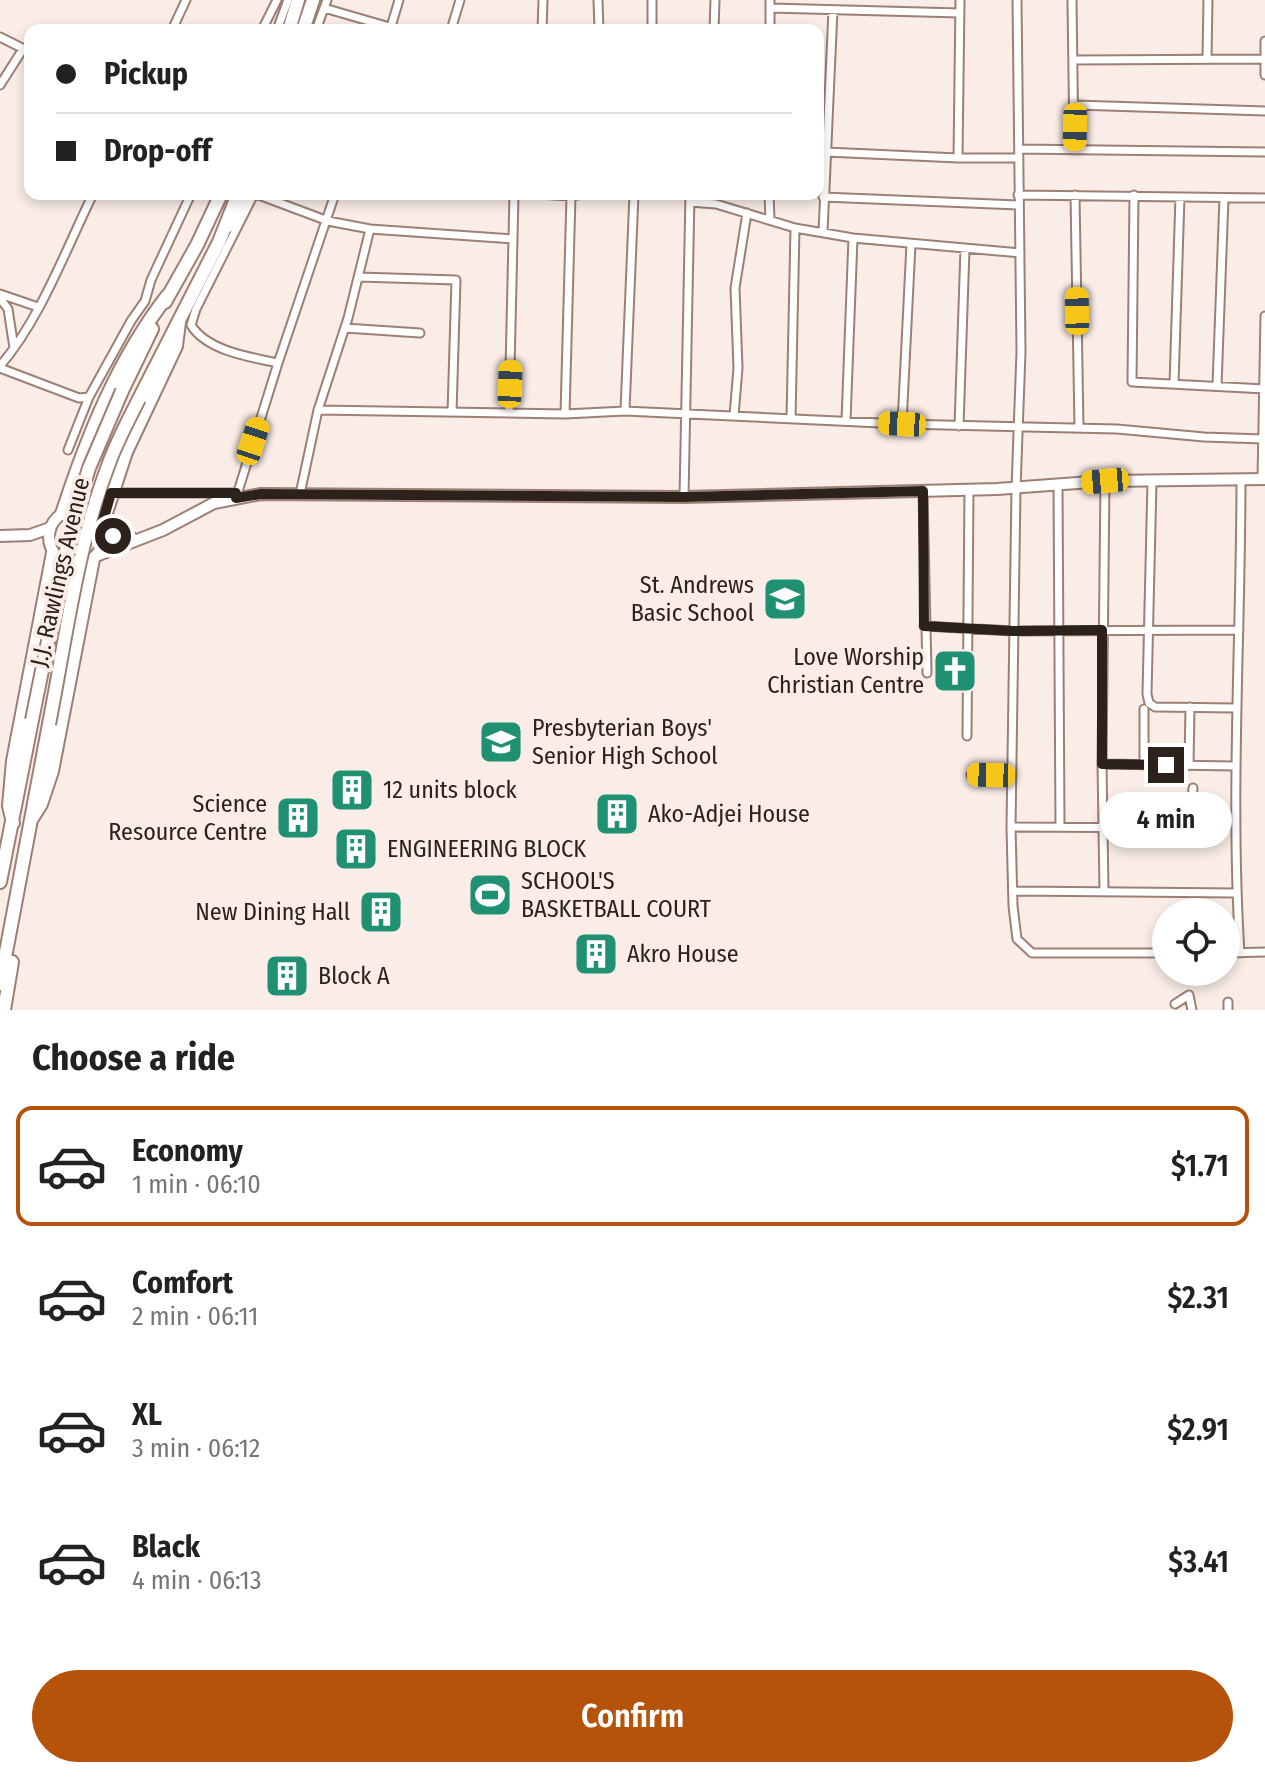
<!DOCTYPE html>
<meta charset="utf-8">
<style>
body{margin:0;font-family:"Fira Sans Condensed",sans-serif;background:#f6f6f6;color:#222;height:100vh;display:flex;flex-direction:column;font-size:30px;white-space:nowrap}
*{box-sizing:border-box;margin:0}
p{font-size:26px;color:#767676}
.icon{flex:none;width:44px;height:44px;fill:none;stroke:currentColor;stroke-width:2;stroke-linecap:round;stroke-linejoin:round}
.map{position:relative;height:1010px;overflow:hidden}
.details{display:flex;flex-direction:column;background:#fff;flex:1}
.details>*{flex:none}
.banner{position:absolute;left:24px;top:24px;width:800px;height:176px;border-radius:16px;box-shadow:0 4px 12px #0003;display:grid;align-content:center;height:176px;padding:0 32px;background:#fff}
.fabs{position:absolute;left:1152px;top:898px;display:grid;gap:16px}
.fabs a{display:grid;place-items:center;width:88px;height:88px;border-radius:50%;background:#fff;box-shadow:0 4px 12px #0003;font-size:40px}
.end{position:absolute;width:36px;height:36px;margin:-18px;border:10px solid #2d211c;background:#fff;box-shadow:0 0 0 4px #fff}
.from{border-radius:50%}
.bubble{position:absolute;height:56px;border-radius:28px;background:#fff;box-shadow:0 4px 12px #0003;font-size:26px;font-weight:600;line-height:56px;text-align:center}
.car{position:absolute;width:24px;height:48px;margin:-24px -12px;border-radius:10px;box-shadow:0 0 6px 2px #0007;background:linear-gradient(#f5c518 24%,#345 0 40%,#f5c518 0 76%,#345 0 86%,#f5c518 0)}
.banner b{display:flex;align-items:center;gap:28px;height:76px;font-size:30px}
.banner b+b{border-top:2px solid #e0e0e0}
.banner i{width:20px;height:20px;background:#222}
ul{padding:0;list-style:none}
li{display:flex;align-items:center;gap:24px;height:120px;margin:0 16px 12px;padding:0 16px;border:4px solid transparent;border-radius:16px}
li div{flex:1}
li b{display:block;font-size:30px}
li em{font-style:normal;font-weight:600}
li.active{border-color:#b45309}
li>.icon{width:72px;height:72px;stroke-width:1.5}
h2{padding:0 32px;font-size:36px;line-height:96px}
.cta{display:flex;gap:16px;margin-top:auto;padding:16px 32px}
.cta a{flex:1;height:92px;border-radius:48px;background:#b45309;color:#fff;font-size:32px;font-weight:600;line-height:92px;text-align:center}
.map>svg:first-child{display:block}
.green{fill:#d2d5a1}
.lines{fill:none;stroke-linecap:round;stroke-linejoin:round}
.street-casing{stroke:#9d7f73;stroke-width:11}
.secondary-casing{stroke:#9d7f73;stroke-width:14}
.highway-casing{stroke:#9d7f73;stroke-width:16}
.street{stroke:#fff;stroke-width:7}
.secondary{stroke:#fff;stroke-width:10}
.highway{stroke:#fff;stroke-width:12}
.highway-bridge-casing{stroke:#9d7f73;stroke-width:16;stroke-linecap:butt}
.highway-bridge{stroke:#fff;stroke-width:12}
.route{stroke:#2d211c;stroke-width:10}
.labels{text-anchor:middle;stroke-width:8;stroke-linejoin:round;paint-order:stroke}
.street-label{font-size:24px;fill:#2d211c;stroke:#faede7}
.poi-label{font-size:24px;fill:#2d211c;stroke:#faede7;text-anchor:start}
</style>
<div class="map">
<svg width="1265" height="1010" viewBox="0 0 1265 1010">
<rect width="100%" height="100%" fill="#faede7"/>
<!-- green -->
<path class="green" d="M473,886H505L506,904L474,905Z"/>
<g class="lines">
<!-- street casing -->
<g class="street-casing">
<path id="street" d="M598,0L599,30
M1017,0L1021,352L1016,488L1011,827L1013,906L1017,939L1032,953H1166
M1072,0L1074,150
M324,8L400,30
M770,8L960,13
M172,30L186,0
M262,30L277,0
M277,30L288,0
M316,30L327,0
M390,30L399,0
M451,30L460,0
M542,30L543,0
M652,30V0
M714,30L715,0
M770,30V0
M0,37L30,52
M1265,41V75
M1207,58L1208,0
M1073,60L1265,59
M0,85L23,49
M1075,105L1265,111
M1019,149L1265,152
M826,152L958,158H1019
M958,158L960,0
M254,194L196,309L191,325C207,351 250,357 278,363
M256,194L328,221L370,229L513,239
M538,194L571,196L583,194
M769,194L770,219
M1018,195L1265,198
M1075,195L1079,427
M1134,195L1132,382L1265,389
M823,197L1018,205
M690,202L716,204L795,228L853,238L1020,253
M229,228L248,194
M823,232L833,10
M359,277L456,280L452,412
M0,294L38,307
M0,298L8,309L14,348
M345,328L420,333
M0,366C40,320 66,249 93,194
M0,368L79,398L89,397
M1174,384L1180,197
M1217,386L1224,198
M318,410L565,414L625,411L902,424L1117,429L1204,437L1263,439
M625,411L634,194
M509,413L514,194
M565,414L571,196
M734,416L738,368L735,288L747,213
M791,419L795,228
M846,421L853,238
M902,424L911,244
M959,426L965,249
M68,450L89,397L131,321L145,301L151,280L191,194
M1262,479L1265,316
M1152,481L1147,694L1149,703L1155,707L1236,708
M1058,485L1060,827
M923,491L927,673
M111,493H236
M300,494L318,410L348,318L370,229
M684,497L690,194
M236,498L278,363L335,194
M924,626L1013,631L1239,630
M1144,709V765
M967,736L969,490
M1102,764L1235,766
M1189,765L1190,707
M971,775H1011
M1011,827L1186,828L1190,825L1193,788
M1013,891L1236,893
M1104,892L1102,764L1105,481
M1226,953L1265,952
M1240,953C1230,795 1241,637 1241,479
M1228,1002V1010
M1175,1004L1189,995L1192,1010"/>
</g>
<!-- secondary casing -->
<g class="secondary-casing">
<path id="secondary" d="M49 537a27 27 0 1 1 54 0a27 27 0 1 1-54 0Z
M102,530L118,537L132,538
M0,536L30,535L50,528
M96,556L163,530L214,503L261,494L684,497L997,489L1105,481L1265,479"/>
</g>
<!-- highway casing -->
<g class="highway-casing">
<path id="highway" d="M289,30L298,0
M303,30L313,0
M165,302L197,245L221,194
M122,391L152,329
M139,399L219,242L238,194
M62,514C87,437 118,359 168,295
M101,528L126,452L176,346L179,322
M31,820L41,804L52,771L93,559
M13,823L9,806L13,761L53,553
M0,882L32,720
M0,984L49,724
M4,1010L12,962"/>
</g>
<!-- street -->
<use href="#street" class="street"/>
<!-- secondary -->
<use href="#secondary" class="secondary"/>
<!-- highway -->
<use href="#highway" class="highway"/>
<!-- highway-bridge casing -->
<g class="highway-bridge-casing">
<path id="highway-bridge" d="M32,720L71,527L89,468L122,391
M49,724C66,638 77,547 108,466C116,443 128,421 139,399"/>
</g>
<!-- highway-bridge -->
<use href="#highway-bridge" class="highway-bridge"/>
</g>
<g class="lines">
<!-- route -->
<path class="route" d="M113,536L101,528L111,493H236V498L261,494L684,497L923,491L924,626L1013,631L1102,630V764L1166,765"/>
</g>
<!-- icons -->
<defs>
<g id="school-square" transform="scale(2.3)"><rect x="-9" y="-9" width="18" height="18" rx="4" fill="#1f9071" stroke="#faede7"/><path d="M0-5L7-2L0 1L-7-2ZM-4 1L0 2.5L4 1V4Q0 6-4 4Z" fill="#fff"/></g>
<g id="church-square" transform="scale(2.3)"><rect x="-9" y="-9" width="18" height="18" rx="4" fill="#1f9071" stroke="#faede7"/><path d="M-1.2-6h2.4v3.5h3.3v2.4h-3.3V6h-2.4V-.1h-3.3v-2.4h3.3Z" fill="#fff"/></g>
<g id="building-square" transform="scale(2.3)"><rect x="-9" y="-9" width="18" height="18" rx="4" fill="#1f9071" stroke="#faede7"/><path d="M-4-6H4V6H1V3H-1V6H-4ZM-2.5-4.3h1.7v1.8h-1.7ZM.8-4.3h1.7v1.8H.8ZM-2.5-1h1.7V.8h-1.7ZM.8-1h1.7V.8H.8Z" fill="#fff"/></g>
<g id="stadium-square" transform="scale(2.3)"><rect x="-9" y="-9" width="18" height="18" rx="4" fill="#1f9071" stroke="#faede7"/><path d="M0-5a6.5 5 0 1 0 0 10a6.5 5 0 1 0 0-10ZM-3.5-1.8h7v3.6h-7Z" fill="#fff"/></g>
</defs>
<g fill-rule="evenodd">
<use href="#school-square" x="785" y="599"/>
<use href="#church-square" x="955" y="671"/>
<use href="#school-square" x="501" y="742"/>
<use href="#building-square" x="352" y="790"/>
<use href="#building-square" x="617" y="814"/>
<use href="#building-square" x="298" y="818"/>
<use href="#building-square" x="356" y="849"/>
<use href="#stadium-square" x="490" y="895"/>
<use href="#building-square" x="381" y="912"/>
<use href="#building-square" x="596" y="954"/>
<use href="#building-square" x="287" y="976"/>
</g>
<g class="labels">
<!-- street labels -->
<g class="street-label">
<text transform="translate(60 572) rotate(-77)" y="8">J.J. Rawlings Avenue</text>
</g>
<!-- poi labels -->
<g class="poi-label">
<text x="754" y="593" text-anchor="end">St. Andrews<tspan x="754" dy="28">Basic School</tspan></text>
<text x="924" y="665" text-anchor="end">Love Worship<tspan x="924" dy="28">Christian Centre</tspan></text>
<text x="532" y="736">Presbyterian Boys'<tspan x="532" dy="28">Senior High School</tspan></text>
<text x="383" y="798">12 units block</text>
<text x="267" y="812" text-anchor="end">Science<tspan x="267" dy="28">Resource Centre</tspan></text>
<text x="648" y="822">Ako-Adjei House</text>
<text x="387" y="857">ENGINEERING BLOCK</text>
<text x="521" y="889">SCHOOL'S<tspan x="521" dy="28">BASKETBALL COURT</tspan></text>
<text x="350" y="920" text-anchor="end">New Dining Hall</text>
<text x="627" y="962">Akro House</text>
<text x="318" y="984">Block A</text>
</g>
</g>
</svg>
<div class="fabs">
<a><svg class="icon" aria-label="locate" viewBox="0 0 24 24"><circle cx="12" cy="12" r="6"/><path d="M12 2v4M12 18v4M2 12h4M18 12h4"/></svg></a>
</div>
<i class="end from" style="left:113px;top:536px"></i>
<i class="end" style="left:1166px;top:765px"></i>
<div class="bubble" style="left:1100px;top:792px;width:132px">4 min</div>
<i class="car" style="left:1075px;top:127px;rotate:181deg"></i>
<i class="car" style="left:1077px;top:311px;rotate:359deg"></i>
<i class="car" style="left:510px;top:384px;rotate:2deg"></i>
<i class="car" style="left:902px;top:424px;rotate:273deg"></i>
<i class="car" style="left:253px;top:441px;rotate:18deg"></i>
<i class="car" style="left:1105px;top:481px;rotate:265deg"></i>
<i class="car" style="left:991px;top:775px;rotate:271deg"></i>
<div class="banner">
<b><i class="from"></i>Pickup</b>
<b><i></i>Drop-off</b>
</div>
</div>
<section class="details">
<h2>Choose a ride</h2>
<ul>
<li class="active"><svg class="icon" aria-label="car" viewBox="0 0 24 24"><path d="M5 17H2v-5l4-1 3-4h7l3 4 3 1v5h-3M9 17h6M6 11h13"/><circle cx="7" cy="17" r="2"/><circle cx="17" cy="17" r="2"/></svg><div><b>Economy</b><p>1 min · 06:10</p></div><em>$1.71</em></li>
<li><svg class="icon" aria-label="car" viewBox="0 0 24 24"><path d="M5 17H2v-5l4-1 3-4h7l3 4 3 1v5h-3M9 17h6M6 11h13"/><circle cx="7" cy="17" r="2"/><circle cx="17" cy="17" r="2"/></svg><div><b>Comfort</b><p>2 min · 06:11</p></div><em>$2.31</em></li>
<li><svg class="icon" aria-label="car" viewBox="0 0 24 24"><path d="M5 17H2v-5l4-1 3-4h7l3 4 3 1v5h-3M9 17h6M6 11h13"/><circle cx="7" cy="17" r="2"/><circle cx="17" cy="17" r="2"/></svg><div><b>XL</b><p>3 min · 06:12</p></div><em>$2.91</em></li>
<li><svg class="icon" aria-label="car" viewBox="0 0 24 24"><path d="M5 17H2v-5l4-1 3-4h7l3 4 3 1v5h-3M9 17h6M6 11h13"/><circle cx="7" cy="17" r="2"/><circle cx="17" cy="17" r="2"/></svg><div><b>Black</b><p>4 min · 06:13</p></div><em>$3.41</em></li>
</ul>
<div class="cta"><a>Confirm</a></div>
</section>
